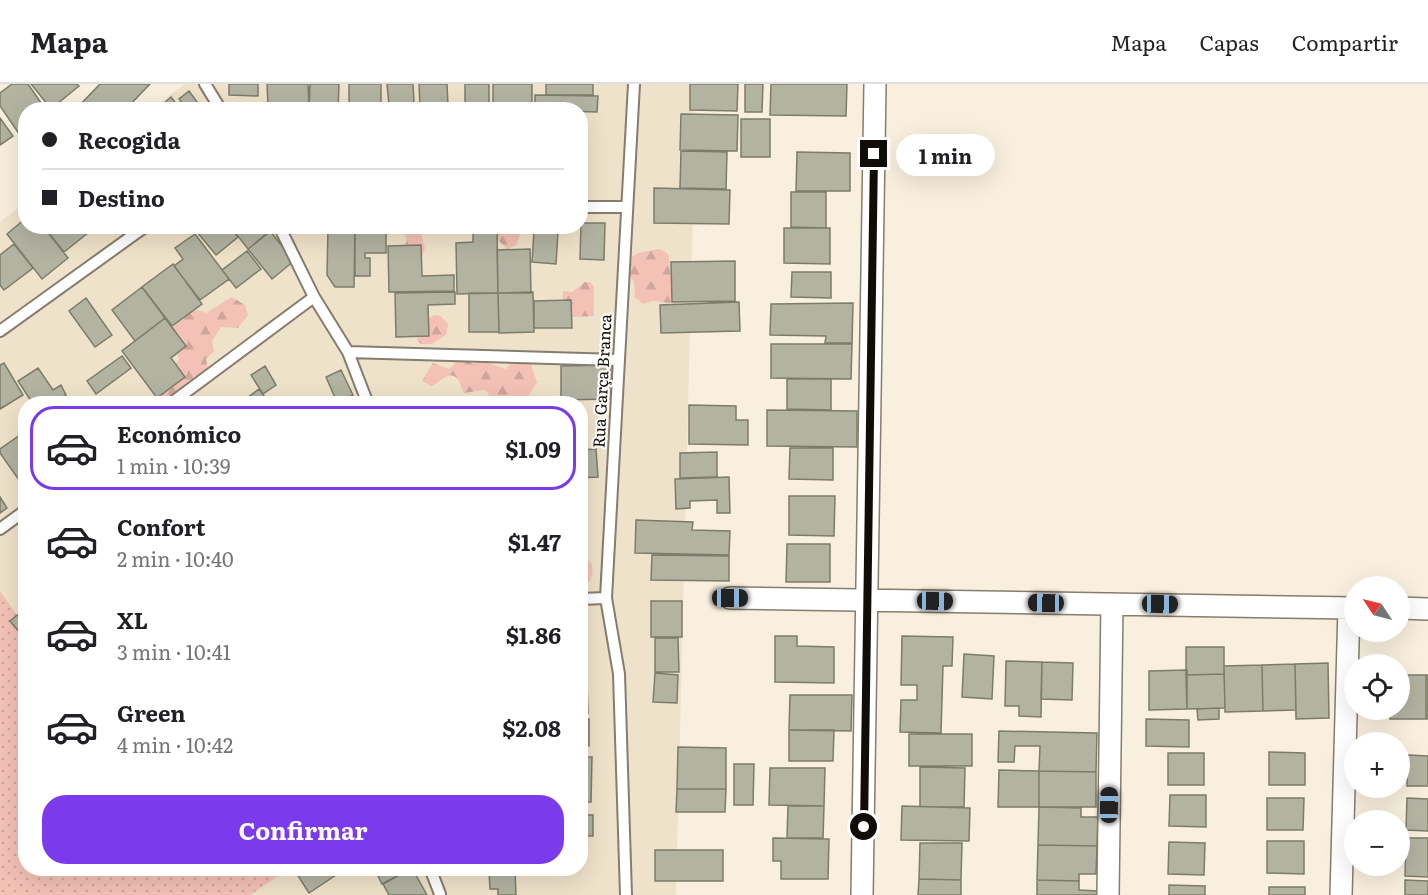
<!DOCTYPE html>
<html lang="es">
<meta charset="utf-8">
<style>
body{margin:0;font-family:Literata,serif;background:#f6f6f6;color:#202124;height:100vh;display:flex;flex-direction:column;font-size:22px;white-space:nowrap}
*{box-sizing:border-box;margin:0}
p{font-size:20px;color:#757577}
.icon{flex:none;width:33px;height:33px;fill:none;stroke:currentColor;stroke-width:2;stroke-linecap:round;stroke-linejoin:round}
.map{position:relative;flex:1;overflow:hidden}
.side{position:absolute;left:18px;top:312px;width:570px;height:480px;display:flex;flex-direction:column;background:#fff;border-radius:24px;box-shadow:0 6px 24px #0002}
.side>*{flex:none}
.top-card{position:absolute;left:18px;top:18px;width:570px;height:132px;border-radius:24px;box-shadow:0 6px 24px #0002;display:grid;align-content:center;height:132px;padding:0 24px;background:#fff}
.needle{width:39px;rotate:305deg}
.tools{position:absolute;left:1344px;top:492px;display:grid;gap:12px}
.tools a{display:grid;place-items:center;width:66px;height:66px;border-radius:50%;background:#fff;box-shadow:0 6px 24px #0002;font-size:30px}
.end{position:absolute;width:27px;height:27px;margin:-14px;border:8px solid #100d07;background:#fff;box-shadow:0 0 0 3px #fff}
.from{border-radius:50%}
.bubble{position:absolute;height:42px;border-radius:21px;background:#fff;box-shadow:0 6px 24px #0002;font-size:20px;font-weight:700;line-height:42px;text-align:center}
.car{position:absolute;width:18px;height:36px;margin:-18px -9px;border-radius:8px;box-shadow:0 0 4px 2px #0007;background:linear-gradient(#222 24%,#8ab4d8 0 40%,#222 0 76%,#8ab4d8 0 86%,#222 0)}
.top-card b{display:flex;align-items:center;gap:21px;height:57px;font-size:22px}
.top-card b+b{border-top:2px solid #e0e0e0}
.top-card i{width:15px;height:15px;background:#202124}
ul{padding:10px 0 0;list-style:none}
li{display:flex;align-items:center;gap:18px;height:84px;margin:0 12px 9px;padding:0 12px;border:3px solid transparent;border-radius:24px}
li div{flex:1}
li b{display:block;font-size:22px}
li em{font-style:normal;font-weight:700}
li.selected{border-color:#7c3aed}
li>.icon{width:54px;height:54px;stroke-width:1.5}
.cta{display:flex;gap:12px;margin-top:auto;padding:12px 24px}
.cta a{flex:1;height:69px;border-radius:24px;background:#7c3aed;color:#fff;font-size:24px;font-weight:700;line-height:69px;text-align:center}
header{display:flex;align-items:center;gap:36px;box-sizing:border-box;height:84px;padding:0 30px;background:#fff;border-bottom:2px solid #e0e0e0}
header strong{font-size:28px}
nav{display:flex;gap:33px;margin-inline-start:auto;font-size:21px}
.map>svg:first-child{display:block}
.built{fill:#efe2ca;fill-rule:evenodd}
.grass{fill:url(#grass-dots)}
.forest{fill:url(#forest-firs)}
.building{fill:#b2b3a1;stroke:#7c7c6b;stroke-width:1.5}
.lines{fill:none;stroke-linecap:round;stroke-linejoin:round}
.lane-casing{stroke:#857d6d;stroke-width:14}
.street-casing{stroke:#857d6d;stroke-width:24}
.lane{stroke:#fff;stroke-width:10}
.street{stroke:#fff;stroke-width:21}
.route{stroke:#100d07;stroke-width:8}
.labels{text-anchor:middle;stroke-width:4.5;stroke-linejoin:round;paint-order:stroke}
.street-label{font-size:16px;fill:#100d07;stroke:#fffdfa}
</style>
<header>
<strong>Mapa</strong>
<nav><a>Mapa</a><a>Capas</a><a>Compartir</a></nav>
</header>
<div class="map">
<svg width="1428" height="811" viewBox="0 0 1428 811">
<defs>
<pattern id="grass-dots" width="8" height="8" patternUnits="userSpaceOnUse" patternTransform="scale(1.5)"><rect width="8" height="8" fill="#f4c1b6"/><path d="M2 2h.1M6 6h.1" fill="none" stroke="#d0a59b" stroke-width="1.8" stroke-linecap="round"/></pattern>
<pattern id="forest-firs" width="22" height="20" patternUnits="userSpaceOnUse" patternTransform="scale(1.5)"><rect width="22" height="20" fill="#f4c1b6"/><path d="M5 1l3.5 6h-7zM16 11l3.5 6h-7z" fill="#d0a59b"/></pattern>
</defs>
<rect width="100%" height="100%" fill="#f9efde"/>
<!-- built -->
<path class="built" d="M185,0H696L676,811H0V138L25,119L26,142H580V26L151,25ZM26,320H580V784H26Z"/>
<!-- grass -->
<path class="grass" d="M0,507L17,531L25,536L26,784L289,785L250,811H0Z"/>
<!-- forest -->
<path class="forest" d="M381,143H419L425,164L419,180L402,171L407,155L402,147Z
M476,143H522L517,161L507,165L493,151L474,147Z
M658,165C673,168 668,176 670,187C672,198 674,205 674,216L669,219L653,217L643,220L635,213L634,198L628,189L629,175L638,169Z
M585,198H590L594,202V232L573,233L562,223L563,207L572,208Z
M232,213L245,221L248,231L238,244L221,243L212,257L214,267L206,275L208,285L205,296L184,319H158L151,302L171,289L179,275L169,247C177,237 191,220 206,229Z
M434,231L441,232L448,240L446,251L432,260H421L417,256C420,244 423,236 434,231Z
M516,272L530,278L537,298L524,319L486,320L489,310L485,306L464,309C461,305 461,299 458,295C449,285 440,299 431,302L422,297L433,279L449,285L459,275L464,274L473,280L488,275L491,280L506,285Z
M580,461L583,472C594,478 594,486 590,497L581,504Z"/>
<!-- building -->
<path class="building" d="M12,0H28L46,26H26L24,57L0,22V9Z
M31,0H77L79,2L51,25Z
M100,0H150L125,26H100L93,19L87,26H75Z
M229,0H258V12L229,11Z
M267,0H308L309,20L268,21Z
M310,0H339L338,26H309Z
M349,0H381V21H349Z
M387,0H413L414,19L389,21Z
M419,0H447L448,21L420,23Z
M465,0H489V20L465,21Z
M493,0H532V26H493Z
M546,0H593V11H546Z
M690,0H738L737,27L690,26Z
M745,0H763L762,28H745Z
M771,0H847L846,32L770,31Z
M189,7L203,26H187L179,15Z
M535,11L598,12L597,28L535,26Z
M171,13L181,26H156Z
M418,20L419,26H382V22Z
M380,21V26H343V22Z
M681,30L738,31L737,67L680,66Z
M0,34L13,52L0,61Z
M741,35H770V73H741Z
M681,67L727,68L726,105L680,104Z
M797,68L850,69V107H796Z
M654,104L730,106L729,140L654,139Z
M791,108H826V144L791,143Z
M26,134V142H43L68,174L42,195L7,150Z
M581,139H605L604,176L580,175Z
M43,142H85L89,148L64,168Z
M192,142H230L238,153L216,171Z
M230,142H270L273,145L248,165Z
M328,142H355L354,203H335L327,191Z
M355,142H386V169H365V174H370V192H355Z
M784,144H830V180L784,179Z
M497,145L498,209L457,210L456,159L473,158V146Z
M270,147L294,177L272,195L248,165Z
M534,147L558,148L556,180L532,178Z
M195,150L229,195L200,216L174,182L183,175L175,164Z
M14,160L33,184L4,206L0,201V171Z
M421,161L422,192L454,191V207L389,208L388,162Z
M530,165L531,209H498L497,166Z
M247,167L261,185L236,204L222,186Z
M735,177V217L672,218L671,178Z
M173,180L202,220L172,242L142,203Z
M792,188H831V214L791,213Z
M142,203L165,234L135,257L112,226Z
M455,208V220L428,221L429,252L396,253L395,209Z
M533,208L534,248L499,249L498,209Z
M469,209H498L499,248H469Z
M86,214L112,251L95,263L69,227Z
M571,216L572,244H534V217Z
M739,218L740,247L661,249L660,221Z
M853,219L852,259H825L826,252L770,251L771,220Z
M165,234L186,262L171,274L185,293L157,314L122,267Z
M771,260H852L851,295L771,294Z
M122,272L131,284L96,310L87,297Z
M4,279L23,311L0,325V281Z
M611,281V315L561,316V282Z
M265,282L276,301L263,310L251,291Z
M38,284L53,306L61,301L66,311L52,320H33L18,297Z
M341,286L353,311L337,318L326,293Z
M787,295H831V326L787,325Z
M259,305L270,320H239Z
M689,321L736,322V336H748V361L689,360Z
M767,326L857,327V363L767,362Z
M26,347V406L0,369V365Z
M790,364H833V396L789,395Z
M596,365L598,393L580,394V366Z
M717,368V393L680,394V369Z
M729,393L730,429H717V416L690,417V424L676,425L675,395Z
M789,412H835L834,452L789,451Z
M0,413L7,424L0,429Z
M636,436L693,438L692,446L730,447L729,471L635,469Z
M787,460H830V498H786Z
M652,471L729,472V497L651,496Z
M651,517H682V553H651Z
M26,524V556L10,537Z
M775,552H797V562L834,563V599L775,598Z
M902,552L953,553L952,582H943L941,649L900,648L901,616H917V601H901Z
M655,554H678L679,588H655Z
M1186,563H1224V590L1186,591Z
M964,570L994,572L992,615L962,613Z
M1006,577L1042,578L1041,633L1019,632V622H1005Z
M1042,578L1073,579L1072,616L1041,615Z
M1328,579L1329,634L1296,635L1295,580Z
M1295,580L1296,626L1263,627L1262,581Z
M1262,581L1263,627L1225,628L1224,582Z
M1187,586V625L1149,626V587Z
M655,589L678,591L677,619L653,618Z
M1224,590L1225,624L1187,625L1186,591Z
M1400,591H1426V635H1390V626H1400Z
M1426,591H1428V635H1426Z
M580,597H587L588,629H580Z
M790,611H852L851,647L789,646Z
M1219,624V635L1198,636L1197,625Z
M580,635H589V662H580Z
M1146,635L1189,636V663L1146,662Z
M789,646H834L833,677H789Z
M999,647L1097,649L1096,688L1039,687L1040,662H1015L1014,678H998Z
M909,650H972V682H909Z
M678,663L726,664V705H677Z
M1269,668L1305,669V701H1269Z
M1168,669H1204V701H1168Z
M1408,671L1428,672V702H1407Z
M580,673H592L591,718H580Z
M734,680H754L753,721H734Z
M920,683L965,684L964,723H920Z
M770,684H825L824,722L769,721Z
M999,686L1039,687V723H998Z
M1039,687L1096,688V723H1039Z
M677,705H726L725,728H676Z
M1170,711H1206V743L1169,742Z
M1267,714H1304L1303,746H1267Z
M1407,714L1428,715V747L1406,746Z
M788,722H824L823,754H787Z
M902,722L970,724L969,757L901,756Z
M1039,723L1081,724V733H1098L1097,762L1038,761Z
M580,731H593V752H580Z
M773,754L829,755L828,795H781V777H773Z
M1406,754H1428V793L1405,792Z
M1267,757H1304V790L1267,789Z
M1169,758L1205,759L1204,791L1168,790Z
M920,759H962L961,796L919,795Z
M1038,761L1097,762L1096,790H1079V797L1037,796Z
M655,766H723V797H655Z
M293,784H336L339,789L309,809Z
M374,784H410V785L382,800Z
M412,784L427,811H389L383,800Z
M515,786L516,811H498V805H490L489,788Z
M919,795L961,796V811H918Z
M1037,796L1079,797V806L1098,807V811H1037Z
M1405,796L1428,797V811H1405Z
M1169,801L1205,802V811H1169Z
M1269,803H1305V811H1269Z"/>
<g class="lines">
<!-- lane casing -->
<g class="lane-casing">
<path id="lane" d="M205,0L221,26
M580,123H625
M279,142L314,213L348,268L368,320
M0,247L146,142
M348,268L618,276
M170,320L314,213
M0,445L26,426
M580,515L606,514
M430,784L440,810
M626,811L619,590L606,514L634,0"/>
</g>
<!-- street casing -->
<g class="street-casing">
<path id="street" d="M730,514L1354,524
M1400,524L1428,525
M862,811L875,0
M1108,811L1112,520
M1341,811L1349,524"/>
</g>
<!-- lane -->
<use href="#lane" class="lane"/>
<!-- street -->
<use href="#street" class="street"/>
</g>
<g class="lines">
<!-- route -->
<path class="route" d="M864,743L874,70"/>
</g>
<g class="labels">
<!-- street labels -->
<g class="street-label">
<text transform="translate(602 297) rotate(-87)" y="6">Rua Garça Branca</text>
</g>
</g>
</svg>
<div class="tools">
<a><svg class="needle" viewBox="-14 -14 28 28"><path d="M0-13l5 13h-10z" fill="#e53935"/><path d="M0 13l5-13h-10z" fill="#757577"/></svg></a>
<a><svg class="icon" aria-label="locate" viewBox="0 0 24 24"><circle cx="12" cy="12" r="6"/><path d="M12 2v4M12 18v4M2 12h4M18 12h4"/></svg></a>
<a>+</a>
<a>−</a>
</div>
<i class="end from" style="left:864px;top:743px"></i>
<i class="end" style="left:874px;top:70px"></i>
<div class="bubble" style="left:896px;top:50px;width:99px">1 min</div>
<i class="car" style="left:730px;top:514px;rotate:90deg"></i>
<i class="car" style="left:935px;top:517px;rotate:91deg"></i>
<i class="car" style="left:1046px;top:519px;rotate:271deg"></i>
<i class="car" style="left:1160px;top:520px;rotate:91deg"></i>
<i class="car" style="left:1109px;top:721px;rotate:1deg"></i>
<div class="top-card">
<b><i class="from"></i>Recogida</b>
<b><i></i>Destino</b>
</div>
<section class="side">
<ul>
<li class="selected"><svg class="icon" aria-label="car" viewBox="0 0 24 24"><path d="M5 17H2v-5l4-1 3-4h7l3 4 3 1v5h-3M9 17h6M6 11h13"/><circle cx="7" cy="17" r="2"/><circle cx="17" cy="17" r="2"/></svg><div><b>Económico</b><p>1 min · 10:39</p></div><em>$1.09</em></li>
<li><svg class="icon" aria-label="car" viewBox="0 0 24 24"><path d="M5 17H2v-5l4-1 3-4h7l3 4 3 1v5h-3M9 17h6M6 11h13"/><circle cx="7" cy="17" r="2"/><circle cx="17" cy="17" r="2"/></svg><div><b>Confort</b><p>2 min · 10:40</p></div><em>$1.47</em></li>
<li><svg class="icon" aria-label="car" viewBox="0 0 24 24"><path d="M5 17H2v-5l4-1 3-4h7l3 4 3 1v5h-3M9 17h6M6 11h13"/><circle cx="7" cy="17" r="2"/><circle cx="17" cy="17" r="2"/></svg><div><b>XL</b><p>3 min · 10:41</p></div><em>$1.86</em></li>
<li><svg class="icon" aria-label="car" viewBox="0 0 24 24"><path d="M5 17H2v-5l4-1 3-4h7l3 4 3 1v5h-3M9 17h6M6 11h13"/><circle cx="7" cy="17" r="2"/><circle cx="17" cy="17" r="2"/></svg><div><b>Green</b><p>4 min · 10:42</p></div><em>$2.08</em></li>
</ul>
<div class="cta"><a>Confirmar</a></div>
</section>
</div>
